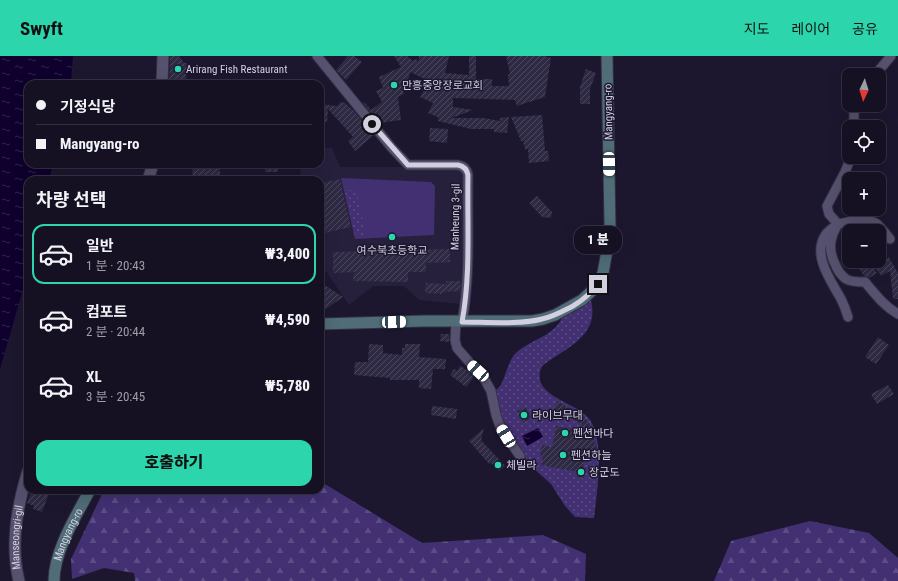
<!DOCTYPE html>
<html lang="ko">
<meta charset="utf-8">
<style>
body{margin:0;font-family:"Roboto Condensed","Noto Sans KR",sans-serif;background:#1e1a2b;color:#f1f3f6;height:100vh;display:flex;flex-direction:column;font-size:15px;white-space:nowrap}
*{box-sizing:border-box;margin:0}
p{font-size:13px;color:#9d9da6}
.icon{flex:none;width:22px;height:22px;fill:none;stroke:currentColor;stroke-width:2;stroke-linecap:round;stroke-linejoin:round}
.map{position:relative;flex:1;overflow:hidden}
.drawer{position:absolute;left:24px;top:120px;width:300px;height:318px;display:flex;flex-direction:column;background:#151123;border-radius:12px;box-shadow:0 4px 16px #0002,0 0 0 1px #343141}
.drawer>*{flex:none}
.top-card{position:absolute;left:24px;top:24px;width:300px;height:88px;border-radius:12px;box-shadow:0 4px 16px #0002,0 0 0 1px #343141;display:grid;align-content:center;height:88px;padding:0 12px;background:#151123}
.needle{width:26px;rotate:184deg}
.tools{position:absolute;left:842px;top:12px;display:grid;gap:8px}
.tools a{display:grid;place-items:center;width:44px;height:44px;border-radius:8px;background:#151123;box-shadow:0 4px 16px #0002,0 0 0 1px #343141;font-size:20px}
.end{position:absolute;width:18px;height:18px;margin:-9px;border:5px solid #d1cfe0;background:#111;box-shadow:0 0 0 2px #111}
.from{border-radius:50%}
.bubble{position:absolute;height:28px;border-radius:12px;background:#151123;box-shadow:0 4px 16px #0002,0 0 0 1px #343141;font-size:13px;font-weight:800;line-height:28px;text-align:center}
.car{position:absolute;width:12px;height:24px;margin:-12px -6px;border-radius:5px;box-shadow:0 0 3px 1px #0007;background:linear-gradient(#fff 24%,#345 0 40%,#fff 0 76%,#345 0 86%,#fff 0)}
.top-card b{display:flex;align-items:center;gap:14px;height:38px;font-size:15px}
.top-card b+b{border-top:1px solid #343141}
.top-card i{width:10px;height:10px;background:#f1f3f6}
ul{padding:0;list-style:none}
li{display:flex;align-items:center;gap:12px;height:60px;margin:0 8px 6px;padding:0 4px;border:2px solid transparent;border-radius:12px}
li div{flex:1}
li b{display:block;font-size:15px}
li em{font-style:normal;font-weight:800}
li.current{border-color:#2cd5ab}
li>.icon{width:36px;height:36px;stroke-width:1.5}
h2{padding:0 12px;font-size:18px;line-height:48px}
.button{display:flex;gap:8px;margin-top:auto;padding:8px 12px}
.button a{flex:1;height:46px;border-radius:12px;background:#2cd5ab;color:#111;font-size:16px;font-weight:800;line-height:46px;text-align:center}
header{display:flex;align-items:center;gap:24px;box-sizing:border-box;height:56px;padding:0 20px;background:#2cd5ab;color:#111}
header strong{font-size:19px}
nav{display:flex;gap:22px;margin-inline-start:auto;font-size:14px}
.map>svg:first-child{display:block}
.built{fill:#26203d}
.green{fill:#423072}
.forest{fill:url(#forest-firs)}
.park{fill:url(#park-dots)}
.water{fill:url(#water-ripples)}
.building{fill:url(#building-hatch)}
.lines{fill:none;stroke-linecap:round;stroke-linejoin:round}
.minor-casing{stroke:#333043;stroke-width:11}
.tertiary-casing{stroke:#333043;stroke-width:13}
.secondary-casing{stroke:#333043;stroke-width:13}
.minor{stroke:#56516e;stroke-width:9}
.tertiary{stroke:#56516e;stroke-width:11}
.secondary{stroke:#4f6c77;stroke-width:11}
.route{stroke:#d1cfe0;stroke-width:5}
.poi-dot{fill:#2cd5ab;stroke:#1c172f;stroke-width:1.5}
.labels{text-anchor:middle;stroke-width:3;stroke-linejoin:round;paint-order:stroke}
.poi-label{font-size:11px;fill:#d1cfe0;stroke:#1c172f;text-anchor:start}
.street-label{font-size:11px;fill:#d1cfe0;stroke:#1c172f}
</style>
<header>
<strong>Swyft</strong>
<nav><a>지도</a><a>레이어</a><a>공유</a></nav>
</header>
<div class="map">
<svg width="898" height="525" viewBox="0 0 898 525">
<defs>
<pattern id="forest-firs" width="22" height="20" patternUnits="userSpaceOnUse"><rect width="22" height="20" fill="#423072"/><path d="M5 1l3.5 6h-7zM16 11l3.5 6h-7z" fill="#5c4d86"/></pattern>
<pattern id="park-dots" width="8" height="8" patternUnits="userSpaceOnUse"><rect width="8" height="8" fill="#423072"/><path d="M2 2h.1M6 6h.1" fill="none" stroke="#5c4d86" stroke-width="1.8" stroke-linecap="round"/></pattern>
<pattern id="water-ripples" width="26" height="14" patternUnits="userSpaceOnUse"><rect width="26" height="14" fill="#0f002e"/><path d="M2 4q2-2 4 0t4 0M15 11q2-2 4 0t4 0" fill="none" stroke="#31244c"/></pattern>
<pattern id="building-hatch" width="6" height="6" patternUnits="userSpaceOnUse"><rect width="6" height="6" fill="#2f2a44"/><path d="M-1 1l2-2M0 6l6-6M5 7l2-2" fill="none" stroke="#4c485f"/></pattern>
</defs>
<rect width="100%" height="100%" fill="#1c172f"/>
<!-- built -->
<path class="built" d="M320,91L332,92L340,111H459L466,117L464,242L460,248L419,244L404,230H373L349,249L321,208L320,204V124H300L301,108H320Z"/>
<!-- green -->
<path class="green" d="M341,122L431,126L435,130L434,179L355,183Z"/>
<!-- forest -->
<path class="forest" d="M320,425L422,487L543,479L586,498L585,525H135L134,517L104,512L72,523L71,503L104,434H320Z
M810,465L869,477L898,502V525H714L731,485Z"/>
<!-- park -->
<path class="park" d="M356,133L366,179L355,181L345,135Z
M589,238C604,279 567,291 542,310C528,341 578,345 590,364C605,386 597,436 594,462L575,461L565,450L551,428L533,412L525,407L510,387L501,373L494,335C506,331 505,306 517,296C535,281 558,280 565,254Z"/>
<!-- water -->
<path class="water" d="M0,0H73L71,28H28V108H53L49,124H28V216L0,313Z
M538,372L543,381L527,390L522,380Z"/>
<!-- building -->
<path class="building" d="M170,0H179L184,7H187L186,28H169Z
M348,0H354L362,6L346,24L336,14Z
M394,0H407L413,5L415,3L419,5V0H449L445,17L469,19V0H476V23H492V30H509L508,19L510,18L506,0H544L551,2L545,41L517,50L515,44L453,42V51L473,54L451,62H483L500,65V62L509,61L507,77L494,76V73H471L438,65V62H440L428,57L433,47L420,41L429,25L410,16L406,33L403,35L404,38L398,41L401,64L379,67L363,47L364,46L371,54L382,46L376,35L383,32L379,21L401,11Z
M586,13L596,17L590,33V48H580V31Z
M341,46L343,47L344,46L354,55L374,79L355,95L348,85L353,81L328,53L327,66L320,65V48L337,50Z
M542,59L545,95H548L549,105L529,107L528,93H525L523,85H521L511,61Z
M430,72L448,73L447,87L429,85Z
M193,108H220V124H192Z
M265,108H278V116H265Z
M340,123L351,171L320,178V127Z
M537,140L552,156L551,162L542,161L529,147Z
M450,193V206L426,207V216H408V226L353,225V218L356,216L333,217V196Z
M888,200L898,217V243H893L890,215L881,220L875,211L888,202Z
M864,205H869L877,217L869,222L864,220L857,209Z
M446,225H461L460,235L442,236V238L425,237L426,227L446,228Z
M320,226L343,241L320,257Z
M441,278H449V286L440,285Z
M878,281L889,289L876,308L865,301Z
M369,288L383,289V297L402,299V292H405V288H420L419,301L446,303L445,313H433L431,333L419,332V324H390V322L354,319L355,306H368Z
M460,310L469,315L474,321L466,331L450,319L454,313L457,315Z
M888,329L894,338L877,348L871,338Z
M558,345L584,361L595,376L553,353Z
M432,350L457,353L456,363L431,359Z
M526,351L531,362L523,367L517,355Z
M556,370L594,377L595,389H597L596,398L586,397L583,411H586L584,422L577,421V416L541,409L543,400L540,399L542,389L552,391Z
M484,372L481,384L505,410L499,415L491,407L489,408L469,385Z
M32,434H38L49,438L42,456L33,453L34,450L27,447Z"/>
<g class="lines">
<!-- minor casing -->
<g class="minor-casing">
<path id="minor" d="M317,0L391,91L408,109H458C463,110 467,113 468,119C467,168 471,218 462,266
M875,19L891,0
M854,71V49
M890,183C886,178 882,173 877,168C866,160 850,166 838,168C829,183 828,195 836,210C838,215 842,220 846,223C851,226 859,226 865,226C875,238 884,250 898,258
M848,261C846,254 844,249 841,243C832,226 811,199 826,178C829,174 834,171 838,168L829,158L827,150L845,116L851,101
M456,266L455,284L457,292L485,324L491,335L496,359L501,373L520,400"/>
</g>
<!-- tertiary casing -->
<g class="tertiary-casing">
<g id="tertiary">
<path d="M162,28L163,0"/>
<path d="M148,124L153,108"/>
<path id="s1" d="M19,525C10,489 17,450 28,415"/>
</g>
</g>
<!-- secondary casing -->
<g class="secondary-casing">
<g id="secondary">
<path d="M320,268L424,265H532L543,263L555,259L582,244L595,232L603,217L608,189L610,170L607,0"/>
<path id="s2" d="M54,525C54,495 76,460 90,434"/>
</g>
</g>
<!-- minor -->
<use href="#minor" class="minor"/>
<!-- tertiary -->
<use href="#tertiary" class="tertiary"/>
<!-- secondary -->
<use href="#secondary" class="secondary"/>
</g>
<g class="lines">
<!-- route -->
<path class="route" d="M372,68L408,109H458C463,110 467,113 468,119C467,168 471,218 462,266C485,266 520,269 542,263C553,261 563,255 573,250C583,244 591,237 598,228"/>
</g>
<!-- markers -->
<g class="poi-dot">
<circle cx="178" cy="13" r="4"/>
<circle cx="394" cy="29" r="4"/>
<circle cx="392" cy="181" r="4"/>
<circle cx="524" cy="359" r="4"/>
<circle cx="565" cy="377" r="4"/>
<circle cx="563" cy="399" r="4"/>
<circle cx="498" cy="409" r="4"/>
<circle cx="581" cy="416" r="4"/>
</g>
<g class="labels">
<!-- poi labels -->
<g class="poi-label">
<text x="186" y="17">Arirang Fish Restaurant</text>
<text x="402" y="33">만흥중앙장로교회</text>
<text x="392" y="198" text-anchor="middle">여수북초등학교</text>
<text x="532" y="363">라이브무대</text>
<text x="573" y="381">펜션바다</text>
<text x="571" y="403">펜션하늘</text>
<text x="506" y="413">체빌라</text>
<text x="589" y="420">장군도</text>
</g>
<!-- street labels -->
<g class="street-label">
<text transform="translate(608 56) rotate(-91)" y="4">Mangyang-ro</text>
<text transform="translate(455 161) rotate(-89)" y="4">Manheung 3-gil</text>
<text dy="4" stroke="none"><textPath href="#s2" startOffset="49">Mangyang-ro</textPath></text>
<text dy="4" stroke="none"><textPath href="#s1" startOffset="44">Manseongri-gil</textPath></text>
</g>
</g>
</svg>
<div class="tools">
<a><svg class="needle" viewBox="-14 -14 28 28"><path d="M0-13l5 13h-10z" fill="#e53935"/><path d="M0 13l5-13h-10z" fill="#9d9da6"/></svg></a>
<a><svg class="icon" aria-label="locate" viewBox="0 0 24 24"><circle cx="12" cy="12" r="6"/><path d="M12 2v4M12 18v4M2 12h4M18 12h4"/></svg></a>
<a>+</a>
<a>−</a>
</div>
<i class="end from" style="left:372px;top:68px"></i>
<i class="end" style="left:598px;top:228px"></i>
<div class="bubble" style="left:574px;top:170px;width:48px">1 분</div>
<i class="car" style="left:609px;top:108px;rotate:179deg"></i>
<i class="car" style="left:394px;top:266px;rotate:88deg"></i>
<i class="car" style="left:478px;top:315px;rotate:312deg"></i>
<i class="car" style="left:506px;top:380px;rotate:329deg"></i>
<div class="top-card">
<b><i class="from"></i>기정식당</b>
<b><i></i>Mangyang-ro</b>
</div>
<section class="drawer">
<h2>차량 선택</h2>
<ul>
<li class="current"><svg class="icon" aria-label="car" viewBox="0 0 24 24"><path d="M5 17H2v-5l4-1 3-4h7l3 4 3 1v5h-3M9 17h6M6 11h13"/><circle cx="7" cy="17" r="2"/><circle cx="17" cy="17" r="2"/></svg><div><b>일반</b><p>1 분 · 20:43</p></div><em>₩3,400</em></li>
<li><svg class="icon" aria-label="car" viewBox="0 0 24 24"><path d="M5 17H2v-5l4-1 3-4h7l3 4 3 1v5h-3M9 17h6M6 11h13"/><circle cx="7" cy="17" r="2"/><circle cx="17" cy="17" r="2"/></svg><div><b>컴포트</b><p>2 분 · 20:44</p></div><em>₩4,590</em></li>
<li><svg class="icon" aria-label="car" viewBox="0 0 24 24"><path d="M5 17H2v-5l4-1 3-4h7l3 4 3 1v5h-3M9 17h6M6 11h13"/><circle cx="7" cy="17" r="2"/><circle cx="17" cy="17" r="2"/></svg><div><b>XL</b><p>3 분 · 20:45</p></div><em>₩5,780</em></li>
</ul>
<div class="button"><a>호출하기</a></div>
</section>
</div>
